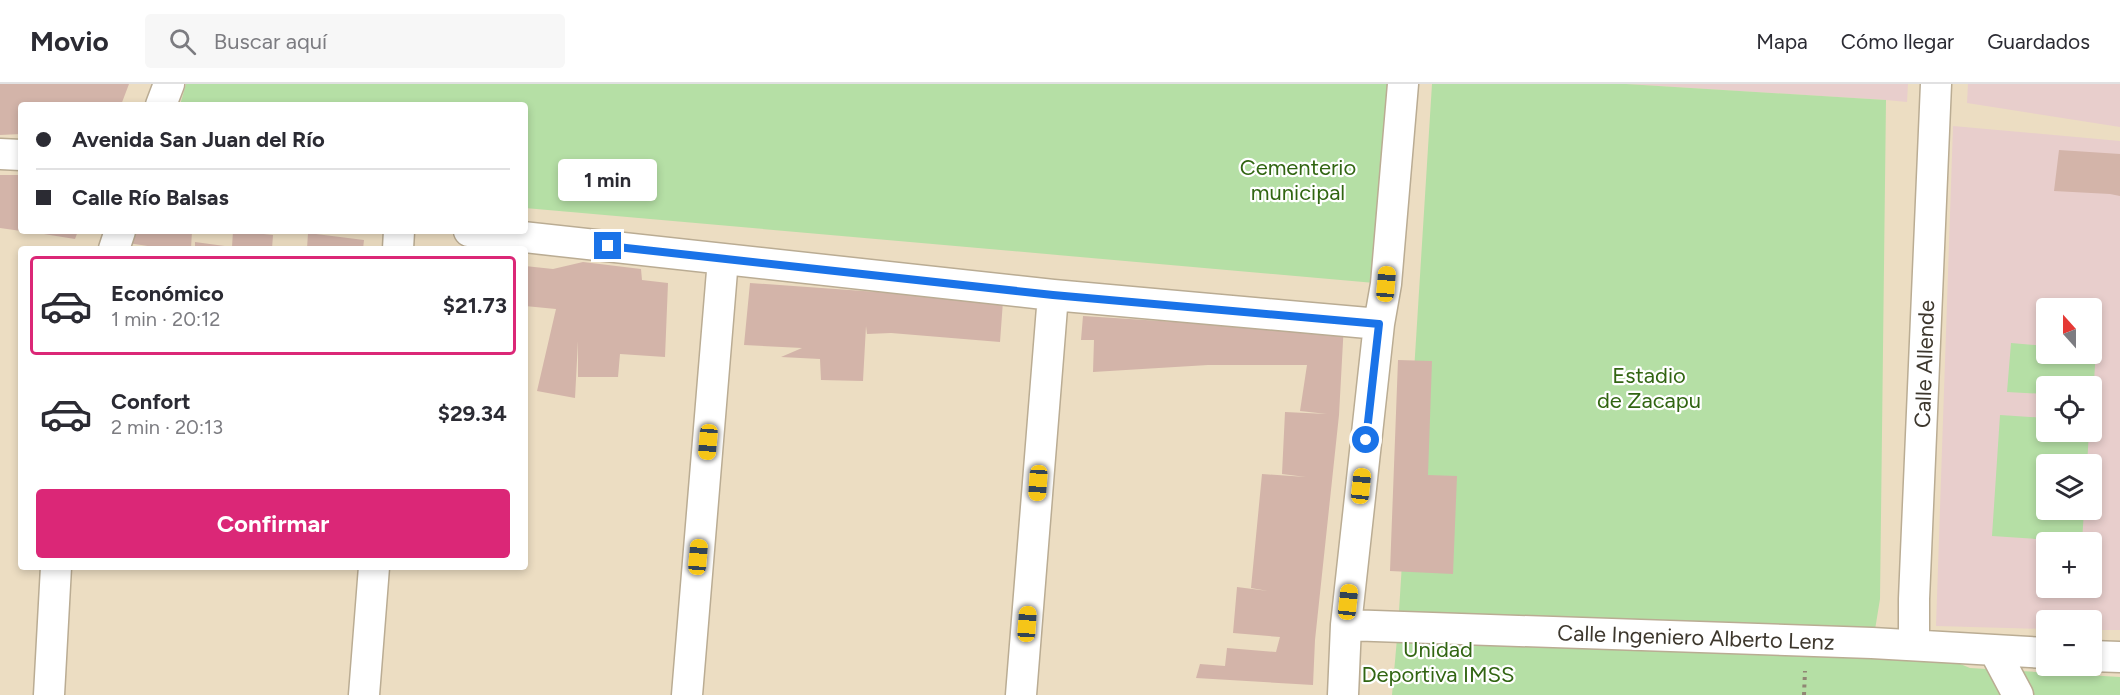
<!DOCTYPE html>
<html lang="es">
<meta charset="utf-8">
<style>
body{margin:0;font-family:Figtree,sans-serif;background:#f7f7f7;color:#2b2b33;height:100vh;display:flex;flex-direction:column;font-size:22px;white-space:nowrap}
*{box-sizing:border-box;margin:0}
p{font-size:20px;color:#7c7c81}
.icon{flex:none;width:33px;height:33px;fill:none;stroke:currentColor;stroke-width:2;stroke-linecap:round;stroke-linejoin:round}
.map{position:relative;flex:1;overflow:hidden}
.sheet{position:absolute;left:18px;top:162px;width:510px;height:324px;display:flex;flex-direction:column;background:#fff;border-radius:6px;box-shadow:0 3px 9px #0003}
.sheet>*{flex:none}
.banner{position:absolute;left:18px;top:18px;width:510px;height:132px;border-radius:6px;box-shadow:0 3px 9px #0003;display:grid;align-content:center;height:132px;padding:0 18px;background:#fff}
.needle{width:39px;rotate:339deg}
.tools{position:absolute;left:2036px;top:214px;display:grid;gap:12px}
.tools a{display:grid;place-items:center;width:66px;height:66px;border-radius:6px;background:#fff;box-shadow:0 3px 9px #0003;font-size:30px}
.end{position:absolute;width:27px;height:27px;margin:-14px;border:8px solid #1a73e8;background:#fff;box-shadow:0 0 0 3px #fff}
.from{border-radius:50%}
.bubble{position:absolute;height:42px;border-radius:6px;background:#fff;box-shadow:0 3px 9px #0003;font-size:20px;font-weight:700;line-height:42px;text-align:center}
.car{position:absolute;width:18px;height:36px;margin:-18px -9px;border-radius:8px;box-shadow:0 0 4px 2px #0007;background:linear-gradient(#f5c518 24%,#345 0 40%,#f5c518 0 76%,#345 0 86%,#f5c518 0)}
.banner b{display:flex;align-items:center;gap:21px;height:57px;font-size:22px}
.banner b+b{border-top:2px solid #e1e1e2}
.banner i{width:15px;height:15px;background:#2b2b33}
ul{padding:10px 0 0;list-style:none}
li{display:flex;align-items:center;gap:18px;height:99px;margin:0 12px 9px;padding:0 6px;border:3px solid transparent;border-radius:6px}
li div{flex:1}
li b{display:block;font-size:22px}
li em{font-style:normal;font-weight:700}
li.current{border-color:#db2777}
li>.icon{width:54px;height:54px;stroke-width:1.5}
.button{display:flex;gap:12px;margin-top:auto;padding:12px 18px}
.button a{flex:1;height:69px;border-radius:6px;background:#db2777;color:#fff;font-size:24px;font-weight:700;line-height:69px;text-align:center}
header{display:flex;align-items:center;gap:36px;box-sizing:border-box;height:84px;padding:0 30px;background:#fff;border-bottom:2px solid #e1e1e2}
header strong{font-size:28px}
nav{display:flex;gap:33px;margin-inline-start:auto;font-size:21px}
.search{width:420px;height:54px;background:#f7f7f7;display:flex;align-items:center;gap:15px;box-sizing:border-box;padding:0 21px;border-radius:6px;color:#7c7c81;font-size:22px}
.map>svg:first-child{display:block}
.education{fill:#e8cecc;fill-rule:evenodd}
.green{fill:#b5dfa5}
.building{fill:#d3b4a9}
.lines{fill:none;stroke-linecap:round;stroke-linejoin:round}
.minor-casing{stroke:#baac93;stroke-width:33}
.path{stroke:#908674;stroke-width:4;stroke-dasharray:3 4.5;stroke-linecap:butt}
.minor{stroke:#fff;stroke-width:30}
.route{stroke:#1a73e8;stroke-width:8}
.labels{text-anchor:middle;stroke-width:4.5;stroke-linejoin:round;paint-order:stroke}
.park-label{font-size:22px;fill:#316512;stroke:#fff}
.street-label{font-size:22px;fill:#3d372d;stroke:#fff}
</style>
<header>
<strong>Movio</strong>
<div class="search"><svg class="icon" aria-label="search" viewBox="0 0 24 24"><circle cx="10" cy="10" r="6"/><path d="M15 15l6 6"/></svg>Buscar aquí</div>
<nav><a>Mapa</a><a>Cómo llegar</a><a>Guardados</a></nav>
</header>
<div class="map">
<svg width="2120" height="611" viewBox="0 0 2120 611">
<rect width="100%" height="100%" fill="#ecddc2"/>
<!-- education -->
<path class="education" d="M1626,0H1908L1907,18L1886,16Z
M1968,0H2120V43L1967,19Z
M1953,42L2120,57V546H2091V537H2046V545L1936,542ZM2046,225H2091V270H2046ZM2046,303H2091V348H2046ZM2046,381H2091V426H2046ZM2046,459H2091V504H2046Z"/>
<!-- green -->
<path class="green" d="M186,0H1403L1386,200L525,124V21H180Z
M1432,0H1626L1886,16L1880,515L1873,558L1914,561L1970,584L2120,593V611H1392L1398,543Z
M2011,259L2046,262V270H2091V265L2096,266L2093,313H2091V303H2046V310L2007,308Z
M2000,331L2046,334V348H2089L2087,381H2046V426H2084L2082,458L1992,452Z"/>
<!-- building -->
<path class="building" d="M0,0H129L121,21H21V50L0,51Z
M2059,66L2120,70V112L2110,110L2054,107Z
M0,91H21V147L0,144Z
M25,147H78L75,155Z
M133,147H192L191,165H154V163L128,159Z
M233,147L273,151L272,165H195V158L232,163Z
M308,149L364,156L363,165H307Z
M583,178L641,185L642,196L668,199L665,273L620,270L618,293H578V257L575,314L537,307L556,225L525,222V182L553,185Z
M750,199L1003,217L1000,258L891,249L867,250L866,242L863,297L821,296L820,275L781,273L802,264L744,261Z
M1083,232L1192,239L1209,235L1344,239L1339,331L1315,556L1313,601L1196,594L1200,580L1225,582L1227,564L1276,568L1280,553L1233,549L1237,503L1268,507L1251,504L1262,390L1306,393L1282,390L1285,328L1327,330L1300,327L1307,281H1208L1093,288L1094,256H1081Z
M1398,276L1432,277L1428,391L1457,392L1453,490L1390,487Z"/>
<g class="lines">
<!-- minor casing -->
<g class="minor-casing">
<path id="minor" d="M161,21L169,0
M0,70L21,71
M469,147L1053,211L1379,240
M114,165L120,147
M398,165L399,147
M1346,541L1872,559L2046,569
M1914,561V515L1936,0
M1994,566L2018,611
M2091,572L2120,573
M49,611L56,483
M364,611L374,483
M687,611L723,175
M1021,611L1053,211
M1343,611L1346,541L1379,240L1386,200L1403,0"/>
</g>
<!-- path -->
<path class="path" d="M1804,611L1805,587"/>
<!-- minor -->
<use href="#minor" class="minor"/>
</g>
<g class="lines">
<!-- route -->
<path class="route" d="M608,162L1053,211L1379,240L1366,356"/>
</g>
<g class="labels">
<!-- park labels -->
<g class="park-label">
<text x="1298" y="91">Cementerio<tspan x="1298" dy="25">municipal</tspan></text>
<text x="1649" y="299">Estadio<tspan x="1649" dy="25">de Zacapu</tspan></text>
<text x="1438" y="573">Unidad<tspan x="1438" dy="25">Deportiva IMSS</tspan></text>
</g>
<!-- street labels -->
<g class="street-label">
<text transform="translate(1924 280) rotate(-88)" y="8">Calle Allende</text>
<text transform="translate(1696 553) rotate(2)" y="8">Calle Ingeniero Alberto Lenz</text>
</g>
</g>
</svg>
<div class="tools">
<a><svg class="needle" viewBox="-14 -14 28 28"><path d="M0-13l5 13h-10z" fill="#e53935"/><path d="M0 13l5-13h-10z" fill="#7c7c81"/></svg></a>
<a><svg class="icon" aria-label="locate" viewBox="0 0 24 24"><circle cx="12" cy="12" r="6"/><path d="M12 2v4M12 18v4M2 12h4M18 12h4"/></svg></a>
<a><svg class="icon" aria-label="layers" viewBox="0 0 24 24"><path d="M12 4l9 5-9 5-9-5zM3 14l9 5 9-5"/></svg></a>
<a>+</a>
<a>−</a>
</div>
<i class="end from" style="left:1366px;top:356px"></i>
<i class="end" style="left:608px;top:162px"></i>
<div class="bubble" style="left:558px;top:75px;width:99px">1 min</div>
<i class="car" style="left:1386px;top:200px;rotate:5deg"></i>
<i class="car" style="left:708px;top:358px;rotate:185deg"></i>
<i class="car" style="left:1038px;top:399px;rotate:184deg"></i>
<i class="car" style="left:1361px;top:402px;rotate:6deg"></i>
<i class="car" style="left:698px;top:473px;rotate:5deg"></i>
<i class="car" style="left:1348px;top:518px;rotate:6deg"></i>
<i class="car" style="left:1027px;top:540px;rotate:4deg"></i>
<div class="banner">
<b><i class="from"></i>Avenida San Juan del Río</b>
<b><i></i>Calle Río Balsas</b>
</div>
<section class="sheet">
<ul>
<li class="current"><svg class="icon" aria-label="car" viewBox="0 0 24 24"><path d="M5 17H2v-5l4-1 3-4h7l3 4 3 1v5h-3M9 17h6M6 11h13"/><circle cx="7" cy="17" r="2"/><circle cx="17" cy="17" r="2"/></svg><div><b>Económico</b><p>1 min · 20:12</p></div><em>$21.73</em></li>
<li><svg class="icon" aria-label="car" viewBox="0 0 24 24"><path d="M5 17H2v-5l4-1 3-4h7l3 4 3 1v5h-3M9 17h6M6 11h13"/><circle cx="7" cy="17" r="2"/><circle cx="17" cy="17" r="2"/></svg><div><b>Confort</b><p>2 min · 20:13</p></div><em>$29.34</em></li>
</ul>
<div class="button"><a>Confirmar</a></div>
</section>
</div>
